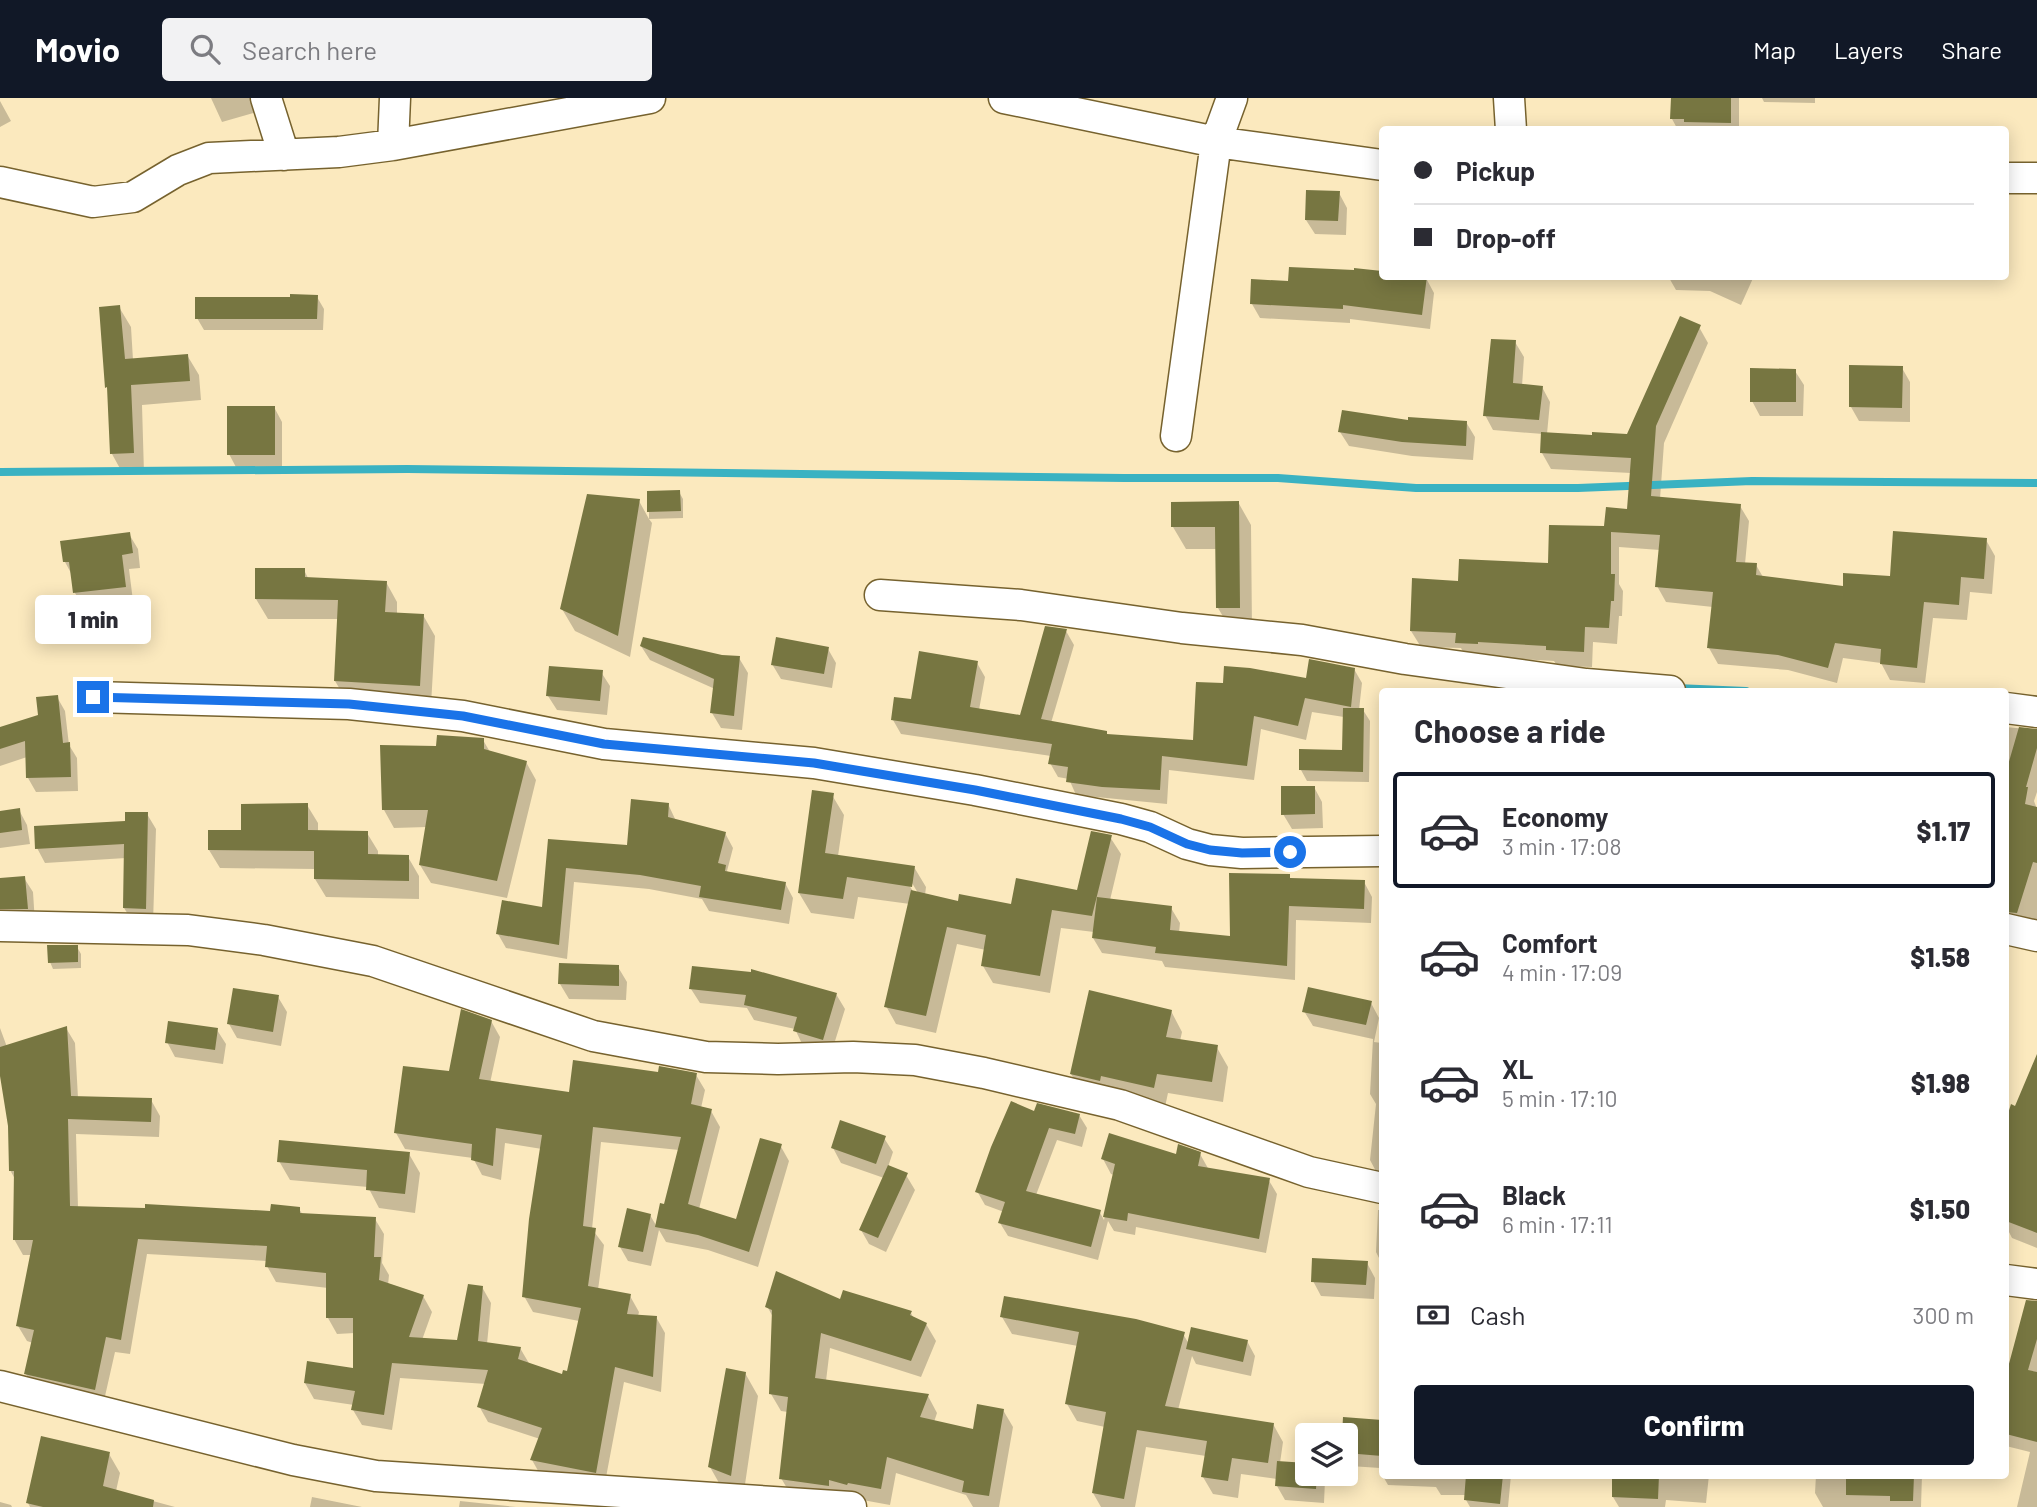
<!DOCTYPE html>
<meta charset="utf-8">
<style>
body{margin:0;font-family:Barlow,sans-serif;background:#f2f2f3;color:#2b2b33;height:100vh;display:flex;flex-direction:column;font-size:26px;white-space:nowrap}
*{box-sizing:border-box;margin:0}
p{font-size:23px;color:#7c7c81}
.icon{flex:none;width:38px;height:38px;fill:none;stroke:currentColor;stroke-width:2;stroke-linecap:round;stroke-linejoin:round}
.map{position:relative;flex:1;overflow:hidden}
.sheet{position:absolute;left:1379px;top:590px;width:630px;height:791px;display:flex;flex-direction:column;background:#fff;border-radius:7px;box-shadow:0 4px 18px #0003}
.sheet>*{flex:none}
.top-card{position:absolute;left:1379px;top:28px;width:630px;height:154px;border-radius:7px;box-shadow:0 4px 18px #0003;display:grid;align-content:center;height:154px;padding:0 35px;background:#fff}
.tools{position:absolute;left:1295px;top:1325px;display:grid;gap:14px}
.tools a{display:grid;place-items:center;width:63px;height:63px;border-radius:7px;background:#fff;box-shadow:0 4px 18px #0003;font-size:35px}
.end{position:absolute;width:32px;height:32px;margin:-16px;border:9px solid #1a73e8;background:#fff;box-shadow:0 0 0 4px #fff}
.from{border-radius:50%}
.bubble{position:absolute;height:49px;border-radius:7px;background:#fff;box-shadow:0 4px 18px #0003;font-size:23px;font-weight:800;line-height:49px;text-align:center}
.top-card b{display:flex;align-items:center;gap:24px;height:66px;font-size:26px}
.top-card b+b{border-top:2px solid #e1e1e2}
.top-card i{width:18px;height:18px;background:#2b2b33}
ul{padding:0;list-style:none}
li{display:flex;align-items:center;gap:21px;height:116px;margin:0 14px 10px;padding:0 21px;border:4px solid transparent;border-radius:7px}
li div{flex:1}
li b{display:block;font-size:26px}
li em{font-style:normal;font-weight:800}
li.active{border-color:#111827}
li>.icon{width:63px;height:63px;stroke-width:1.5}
h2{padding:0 35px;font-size:32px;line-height:84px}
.pay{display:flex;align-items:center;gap:18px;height:77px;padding:0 35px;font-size:26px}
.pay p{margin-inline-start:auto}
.primary-button{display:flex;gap:14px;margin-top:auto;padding:14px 35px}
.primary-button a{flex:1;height:80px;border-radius:7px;background:#111827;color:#fff;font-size:28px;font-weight:800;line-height:80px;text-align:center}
header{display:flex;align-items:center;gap:42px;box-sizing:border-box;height:98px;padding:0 35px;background:#111827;color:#fff}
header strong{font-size:33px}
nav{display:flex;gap:38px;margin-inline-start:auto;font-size:24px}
.search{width:490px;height:63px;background:#f2f2f3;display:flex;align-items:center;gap:18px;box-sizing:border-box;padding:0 24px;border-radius:7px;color:#7c7c81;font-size:26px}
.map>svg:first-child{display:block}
.shadow{fill:#0003;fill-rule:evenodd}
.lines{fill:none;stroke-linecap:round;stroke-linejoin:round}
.stream{stroke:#3ab2c2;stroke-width:8}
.building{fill:#777641}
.minor-casing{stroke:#76622e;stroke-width:33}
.minor{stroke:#fff;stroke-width:30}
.route{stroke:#1a73e8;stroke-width:9}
</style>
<header>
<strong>Movio</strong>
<div class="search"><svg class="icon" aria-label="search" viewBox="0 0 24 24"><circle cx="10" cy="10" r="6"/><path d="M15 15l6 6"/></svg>Search here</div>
<nav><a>Map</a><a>Layers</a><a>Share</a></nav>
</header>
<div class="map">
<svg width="2037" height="1409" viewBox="0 0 2037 1409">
<rect width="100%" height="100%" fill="#fbe9be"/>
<!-- shadow -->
<path class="shadow" d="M211,0H265L257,14L222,24Z
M1673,0H1739V32H1678L1672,21Z
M1762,0H1815V5L1764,4Z
M0,3L11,23L0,29Z
M1339,95L1347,110L1346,137L1315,136L1306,122Z
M1356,172L1382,175V178L1426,180L1434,195L1430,231L1350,221V225L1260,220L1252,206L1289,185L1355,174Z
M1668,178H1754L1741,207L1710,193L1676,192Z
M317,199L324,211L323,232H204L197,220Z
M119,209L131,229L133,262L187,257L199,277L201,302L142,307L144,375L123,376L112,356Z
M1699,229L1708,245L1664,345L1660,401L1740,408L1749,423L1745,466L1756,467L1763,479L1845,490L1891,479L1986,442L1995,458L1992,496L1970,494L1967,522L1933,520L1925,585L1890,582L1881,565L1843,560L1837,585L1788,572L1718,566L1709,550L1713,509L1666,504L1657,488L1660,452L1619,449V486L1623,493L1622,518H1619L1617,546L1593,544L1592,569L1557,568L1554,563L1486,559L1466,560L1461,550L1421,549L1411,533L1460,484L1550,467L1629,412L1631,375L1551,371L1542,355L1543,336L1493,332L1485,317L1515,244L1524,259L1522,288L1542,289L1550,304L1547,336L1593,339L1628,338Z
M1902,270L1910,284V324L1859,323L1851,309Z
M1795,273L1804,287L1803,318H1760L1752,303Z
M274,309L282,324V371H237L229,356Z
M1409,324H1466L1475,339L1473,362L1412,358L1349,348L1340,334Z
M679,394L683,401V420L649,421L652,425L630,559L575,533L562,511L639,403L649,421V395Z
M1238,404L1251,427L1252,532H1231L1218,510L1217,451H1186L1173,429Z
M129,436L138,451L140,470L129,471L133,503L83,509L75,495L72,477L65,464Z
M304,472L308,480L386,484L397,504V516L423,517L435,538L431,607L347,603L335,583L339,521H268L256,501Z
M1066,533L1074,547L1051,625L1106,634L1108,638L1195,644L1308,582L1354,571L1362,585L1359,612H1363L1370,623L1369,684L1307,683L1301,672L1344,654V619L1312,614L1306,642L1261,631L1254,682L1169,672L1167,706L1076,697L1069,681L1058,679L1050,665L1051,658L901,636L893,622L912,603L977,565L985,579L979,612L1021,619Z
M641,548L739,560L748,575L742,632L721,630L712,615L715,591L650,562Z
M828,551L836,565L832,590L781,581L772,566Z
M601,574L610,588L607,617L557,612L548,598Z
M57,599L65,613L69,647L77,660L78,693L36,694L28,680L27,659L0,668V631L39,618Z
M2006,629L2037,632V694L2034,703L2037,711V825L2006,815Z
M483,642L490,654L526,664L536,682L507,800L431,785L420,767L427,729L394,730L384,712L438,650Z
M1314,689L1322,704L1323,730L1292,731L1283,716Z
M832,697L844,717L838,758L914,769L926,789L925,797L959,805L1012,808L1078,794L1110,739L1121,756L1110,802L1171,810L1180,825L1179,835L1232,840L1291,782L1364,784L1372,799L1371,825L1296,822L1295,882L1165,869L1162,863L1102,855L1093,840L1094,834L1061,830L1050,895L993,885L983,868L986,852L957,846L936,935L896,926L886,908L910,806L858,799L854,821L811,815L799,795ZM909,780L918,795H914L906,782Z
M668,706L676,723L725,735L733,750L727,773L729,775L785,785L793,800L789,826L709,813L702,801L649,791L574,784L567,861L506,850L498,836L543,811L549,743L628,749Z
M307,707L318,725V734L367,735L378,753V758L408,759L419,778V801L326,799L315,781V771L220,770L209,752L242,734Z
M19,712L27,727L30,746L0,750V715Z
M147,716L156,731L153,825L133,824L124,810L126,760L45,765L37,750L127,725Z
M24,780L33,794L35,825L0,829V782Z
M77,849L81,856V870L53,871L50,864Z
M618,869L627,884L626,902L569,901L560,886Z
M691,891L836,896L845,911L831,956L803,948L795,931L754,922L747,910L700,905Z
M278,899L287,914L281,948L237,940L229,926Z
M1371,905L1379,920L1374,944L1382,945V1077H1378L1370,1062L1376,1006L1370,996L1373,941L1313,928L1304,913Z
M1171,913L1182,934L1180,943L1216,948L1228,969L1223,1004L1168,995L1165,1009L1083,996L1071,976Z
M491,923L500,939L490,985L570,996L660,976L696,977L705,992L701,1010L711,1013L720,1029L699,1111L738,1123L780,1047L789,1063L758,1169L708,1152L666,1144L659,1132L651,1168L628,1163L620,1149L650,1117L657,1129L665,1108L679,1052L601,1044L592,1131L604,1147L598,1192L630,1198L639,1214L638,1218L656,1219L665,1235L661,1294L624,1284L604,1390L541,1378L532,1362L540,1341L488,1324L479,1308L486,1286L400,1280L392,1332L362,1327L353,1312L354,1307L314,1301L305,1285L355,1272V1235L337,1236L328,1220V1190L276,1184L267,1168V1163L147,1156L130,1256L115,1254L103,1307L35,1291L26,1276L33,1245L27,1243L18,1228L32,1157H23L14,1141L15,1081L10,1072V1028L0,966V930L7,949L66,930L75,945L78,1000L151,1002L160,1018L159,1039L76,1036L78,1110L272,1115L299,1111L303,1117L375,1121L384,1136L382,1165L389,1177L388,1187L423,1198L432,1214L422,1242L458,1244L482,1189L491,1205L487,1246L520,1250L530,1267L563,1278L568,1275L579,1223L533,1214L524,1198L542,1051L505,1045L501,1082L482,1077L473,1060L405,1051L396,1035L450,975Z
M217,932L226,946L223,966L175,959L167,944Z
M2037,961V1150L2012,1140L2006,1128V1027L2012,1009L2016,1010Z
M1035,1016L1079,1017L1087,1030L1082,1049L1057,1042L1036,1097L1099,1113L1104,1122L1114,1077L1111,1076L1103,1061L1200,1056L1209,1072L1268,1081L1277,1096L1266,1155L1136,1129L1135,1137L1114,1133L1108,1123L1098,1162L1008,1138L1000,1125L1004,1114L985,1107L977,1093Z
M884,1040L893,1054L888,1069L906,1077L915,1092L886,1154L869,1146L861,1132L884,1080L841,1065L833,1050Z
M409,1056L420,1075L415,1115L379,1110L368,1089L290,1082L279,1063Z
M1378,1112H1382V1166L1376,1154Z
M1367,1165L1375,1180L1374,1201L1321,1198L1313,1183Z
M841,1203L911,1215L914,1221L926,1226L936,1243L921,1279L830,1250L826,1283L928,1298L937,1315L934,1324L974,1334L1003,1312L1013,1329L999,1409H973L966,1397L896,1375L890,1407L857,1401L791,1397L781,1380L788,1314L781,1313L771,1296L774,1221L767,1208Z
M2026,1209L2037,1212V1409H2017L2030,1354L2006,1348V1284Z
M1002,1219L1183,1236L1189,1246L1247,1243L1255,1258L1251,1278L1196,1266L1192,1258L1178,1312L1273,1326L1283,1344L1280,1365L1307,1367V1376H1322L1325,1382L1324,1405L1285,1402L1277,1388V1381L1241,1376L1238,1400L1213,1396L1203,1379L1206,1358L1146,1349L1135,1409H1101L1093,1395L1105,1329L1077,1323L1067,1306L1078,1248L1012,1236Z
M745,1275L758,1298L743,1400L723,1392L710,1369Z
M1345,1321L1382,1323V1377H1511L1508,1409H1470L1466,1402V1397H1441L1436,1389L1388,1387L1380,1373V1370L1350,1368L1346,1361Z
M109,1356L120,1375L116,1393L175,1409H30L28,1405Z
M1614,1377H1709L1706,1405L1666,1402L1665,1409H1619L1613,1399Z
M1816,1377H1922L1921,1409H1823L1815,1395Z
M312,1399L362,1409H310Z
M460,1403L516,1409H459Z
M0,1404L11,1407L12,1409H0Z"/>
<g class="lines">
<!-- stream -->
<path class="stream" d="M0,374L407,371L1124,380H1278L1416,390H1578L1752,383L2037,385
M1676,590L1746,593"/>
</g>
<!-- building -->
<path class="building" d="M1671,0H1731V25L1684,24V21H1670Z
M1306,92L1340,93L1338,123L1305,122Z
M1289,169L1354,172V170L1382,173V178H1427L1422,217L1343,207V211L1250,206L1251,181L1288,183Z
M290,196L318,197L317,221H195V199H290Z
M120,207L125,261L188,256L190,283L131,287L134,355L110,356L107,289L105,290L99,209Z
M1680,218L1701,227L1656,328L1651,398L1741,406L1736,464L1757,465L1756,477L1843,488V475L1890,478L1893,433L1987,440L1984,481L1961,479L1959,507L1924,504L1917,570L1880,566L1881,551L1835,545L1828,570L1778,557L1707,550L1713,494L1655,489L1660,437L1611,434V476H1615L1614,503H1611L1609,530L1585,529L1584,554L1546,552V548L1478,544V546L1455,545L1456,535L1410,533L1412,480L1458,483L1459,461L1548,465L1549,427L1604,428L1606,409L1627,411L1631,360L1540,355L1541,334L1592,337V334L1627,336Z
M1491,241L1516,242L1513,285L1543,288L1539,322L1483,318Z
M1849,267L1903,268L1902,310L1849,309Z
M1750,270L1796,271V304H1750Z
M227,308H275V357H227Z
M1342,312L1408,322V319L1467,323L1466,348L1402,344L1338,334Z
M680,392L681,413L647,414V393Z
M587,396L640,401L618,538L560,511Z
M1239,403L1240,510H1216L1215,429H1171V404Z
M130,434L133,455L122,457L126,489L73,495L69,464H63L60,443Z
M255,470H305V479L387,483L385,514L424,516L420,588L334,583L338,502L255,501Z
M1045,528L1067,531L1041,621L1107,633V636L1193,642L1196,584L1223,585L1224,568L1250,570L1306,580L1309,561L1355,570L1351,609L1305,600L1298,628L1254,618L1247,668L1162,658L1160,692L1102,689L1066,684L1068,669L1048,666L1052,646L891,622L894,599L911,601L919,553L978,563L970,609L1020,617Z
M643,539L722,557L740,558L734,618L710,615L714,581L640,548Z
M776,539L829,549L824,576L771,567Z
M549,568L603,572L600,603L546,598Z
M58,597L63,645L70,644L71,679L26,680L25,643L0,651V629L38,617L36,599Z
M1343,610H1364L1363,674L1299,672V651L1342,652Z
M2019,629L2037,631V650L2026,689H2028L2025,706L2037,709V765L2033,764L2017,815L2006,814V674Z
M437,637L484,640V651L527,663L497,783L419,767L428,712H382L380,647L436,648Z
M1281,688H1315V716L1281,717Z
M812,692L834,695L825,755L915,768L912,789L847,779L843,801L798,795Z
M631,701L669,705L668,719L726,734L718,765L726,767L725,773L786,784L781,812L699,799L701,788L640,777L566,770L559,847L496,836L502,802L542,809L548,741L627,747Z
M308,705V732L368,733V756L409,757V783L314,781V753L208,752V732H241V706Z
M20,710L22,732L0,735V713Z
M125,714H148L146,811L123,810L124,746L35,751L34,728L125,723Z
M1091,733L1112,737L1092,818L1052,812L1040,878L981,868L986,837L947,829L926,918L884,909L911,792L958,803L959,796L1011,806L1016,780L1077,792Z
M1229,775L1290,776V780L1365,782L1364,811L1289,808L1287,868L1155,855L1156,849L1092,840L1097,799L1172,808L1170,832L1230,838Z
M25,778L28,811H0V780Z
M47,847H78V864L48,865Z
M559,865L619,867V888L558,886Z
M692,868L751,874V871L837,895L823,942L793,933L797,919L744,907L746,897L689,891Z
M1308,889L1372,903L1366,927L1302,914Z
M233,890L279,897L273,934L227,926Z
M1089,892L1172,912L1166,939L1218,947L1212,984L1157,976L1154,990L1101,978L1100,983L1070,976Z
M461,911L492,922L479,981L569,994L573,962L658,974L659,968L697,975L691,1006L712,1011L688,1106L736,1121L760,1040L782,1046L749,1154L698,1137L655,1129L660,1105L664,1106L681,1039L593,1029L583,1128L596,1130L588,1188L631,1196L627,1216L657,1218L653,1279L615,1269L596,1375L530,1362L542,1330L477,1309L488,1272L392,1265L384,1317L351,1312L355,1293L304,1285L307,1263L353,1270V1220H326V1175L265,1169L267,1148L138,1141L121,1242L106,1239L95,1292L24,1276L34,1232L16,1228L33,1142H13L14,1073H9L8,1028L0,978V949L67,928L71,998L152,1000L151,1024L68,1021L70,1108L145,1110V1106L270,1113L271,1106L300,1109V1115L376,1119L374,1159H381L379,1182L424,1197L409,1239L457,1242L468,1186L483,1188L478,1243L521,1249L518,1261L562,1276L563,1272L567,1273L581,1210L522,1199L529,1121L542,1037L496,1030L493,1068L471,1062L472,1046L394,1035L403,968L449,973Z
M168,923L218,930L215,952L165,945Z
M2037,956V1135L2006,1123V1022L2011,1006L2015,1008Z
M1011,1003L1034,1013L1037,1005L1080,1016L1075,1036L1049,1030L1026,1093L1101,1112L1091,1149L998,1125L1005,1104L975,1094L991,1049Z
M840,1022L886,1038L876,1066L831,1050Z
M1109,1035L1176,1056L1178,1046L1201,1054L1198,1068L1270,1080L1259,1141L1128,1115L1127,1123L1103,1119L1115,1066L1101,1061Z
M279,1042L410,1054L405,1096L366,1092L367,1072L277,1064Z
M888,1067L908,1075L878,1140L859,1132Z
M627,1110L651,1116L643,1154L618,1149Z
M1312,1160L1368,1163L1366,1187L1311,1184Z
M776,1173L840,1201L843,1192L912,1213L910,1217L927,1225L911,1263L821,1235L815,1280L929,1296L920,1319L973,1331L977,1306L1004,1311L989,1398L962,1394L964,1383L887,1359L881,1391L848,1385L847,1387L829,1382V1388L779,1381L788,1299L769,1296L772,1212L765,1209Z
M1004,1198L1136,1221L1185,1234L1165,1308L1274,1325L1268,1365L1232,1360L1228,1383L1201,1379L1207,1343L1137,1332L1124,1401L1092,1395L1106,1314L1065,1306L1079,1234L1000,1219Z
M2026,1202L2037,1203V1241L2028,1272L2037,1274V1344L2006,1336V1277Z
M1191,1229L1248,1242L1243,1264L1186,1251Z
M726,1270L746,1274L731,1378L708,1369Z
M1343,1319L1382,1322V1358L1346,1355V1337H1342Z
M41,1338L110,1354L103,1388L154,1402L153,1409H43L26,1405Z
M1277,1363L1307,1365V1376H1317L1316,1391L1275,1388Z
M1466,1377H1503L1500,1406L1464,1402Z
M1612,1377H1659L1658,1401L1612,1399Z
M1846,1377H1914L1913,1403H1890V1398L1846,1397Z"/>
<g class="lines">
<!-- minor casing -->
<g class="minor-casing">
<path id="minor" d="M266,0L284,57
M1004,0L1216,44L1382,67
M1509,0L1511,32
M393,47L395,0
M2006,80H2037
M0,84L93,104L133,99L178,72L209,60L339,54L393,47L650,0
M1176,338L1216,44L1232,0
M880,497L1021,507L1182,530L1302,542L1405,561L1586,586L1670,593
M93,599L349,606L463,618L604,646L814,665L975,692L1121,721L1150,729L1187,746L1210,752L1242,755L1382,753
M2006,610L2037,614
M0,828L188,832L264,842L373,863L593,938L706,959L778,961L853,959L915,962L984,975L1120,1007L1309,1074L1382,1090
M2006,831L2037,838
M2006,1182L2037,1186
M0,1288L293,1362L376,1378L851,1409"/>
</g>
<!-- minor -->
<use href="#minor" class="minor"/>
</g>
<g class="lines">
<!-- route -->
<path class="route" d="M93,599L349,606L463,618L604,646L814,665L975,692L1121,721L1150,729L1187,746L1210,752L1242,755L1290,754"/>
</g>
</svg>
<div class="tools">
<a><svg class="icon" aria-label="layers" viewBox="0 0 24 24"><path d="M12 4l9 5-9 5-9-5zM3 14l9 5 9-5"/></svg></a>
</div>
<i class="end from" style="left:1290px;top:754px"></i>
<i class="end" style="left:93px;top:599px"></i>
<div class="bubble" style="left:35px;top:497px;width:116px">1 min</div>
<div class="top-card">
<b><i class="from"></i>Pickup</b>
<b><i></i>Drop-off</b>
</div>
<section class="sheet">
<h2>Choose a ride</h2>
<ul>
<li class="active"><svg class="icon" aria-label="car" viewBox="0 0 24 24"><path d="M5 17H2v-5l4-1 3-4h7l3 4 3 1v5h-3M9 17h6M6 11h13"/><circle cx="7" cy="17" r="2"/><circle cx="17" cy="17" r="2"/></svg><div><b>Economy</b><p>3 min · 17:08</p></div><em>$1.17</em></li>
<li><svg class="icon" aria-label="car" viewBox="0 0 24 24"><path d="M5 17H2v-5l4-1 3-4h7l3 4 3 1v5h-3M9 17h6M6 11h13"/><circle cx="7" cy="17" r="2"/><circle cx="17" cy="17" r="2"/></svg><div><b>Comfort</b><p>4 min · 17:09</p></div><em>$1.58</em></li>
<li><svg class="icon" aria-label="car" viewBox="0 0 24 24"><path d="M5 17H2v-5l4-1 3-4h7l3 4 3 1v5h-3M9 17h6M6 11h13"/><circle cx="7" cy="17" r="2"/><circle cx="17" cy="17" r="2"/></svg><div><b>XL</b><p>5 min · 17:10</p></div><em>$1.98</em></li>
<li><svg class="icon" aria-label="car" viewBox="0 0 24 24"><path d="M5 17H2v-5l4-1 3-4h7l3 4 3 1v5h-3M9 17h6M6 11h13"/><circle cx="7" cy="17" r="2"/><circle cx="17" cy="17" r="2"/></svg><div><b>Black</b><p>6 min · 17:11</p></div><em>$1.50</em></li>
</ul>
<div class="pay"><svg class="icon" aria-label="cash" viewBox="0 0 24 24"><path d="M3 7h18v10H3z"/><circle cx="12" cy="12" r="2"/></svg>Cash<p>300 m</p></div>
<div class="primary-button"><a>Confirm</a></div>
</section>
</div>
